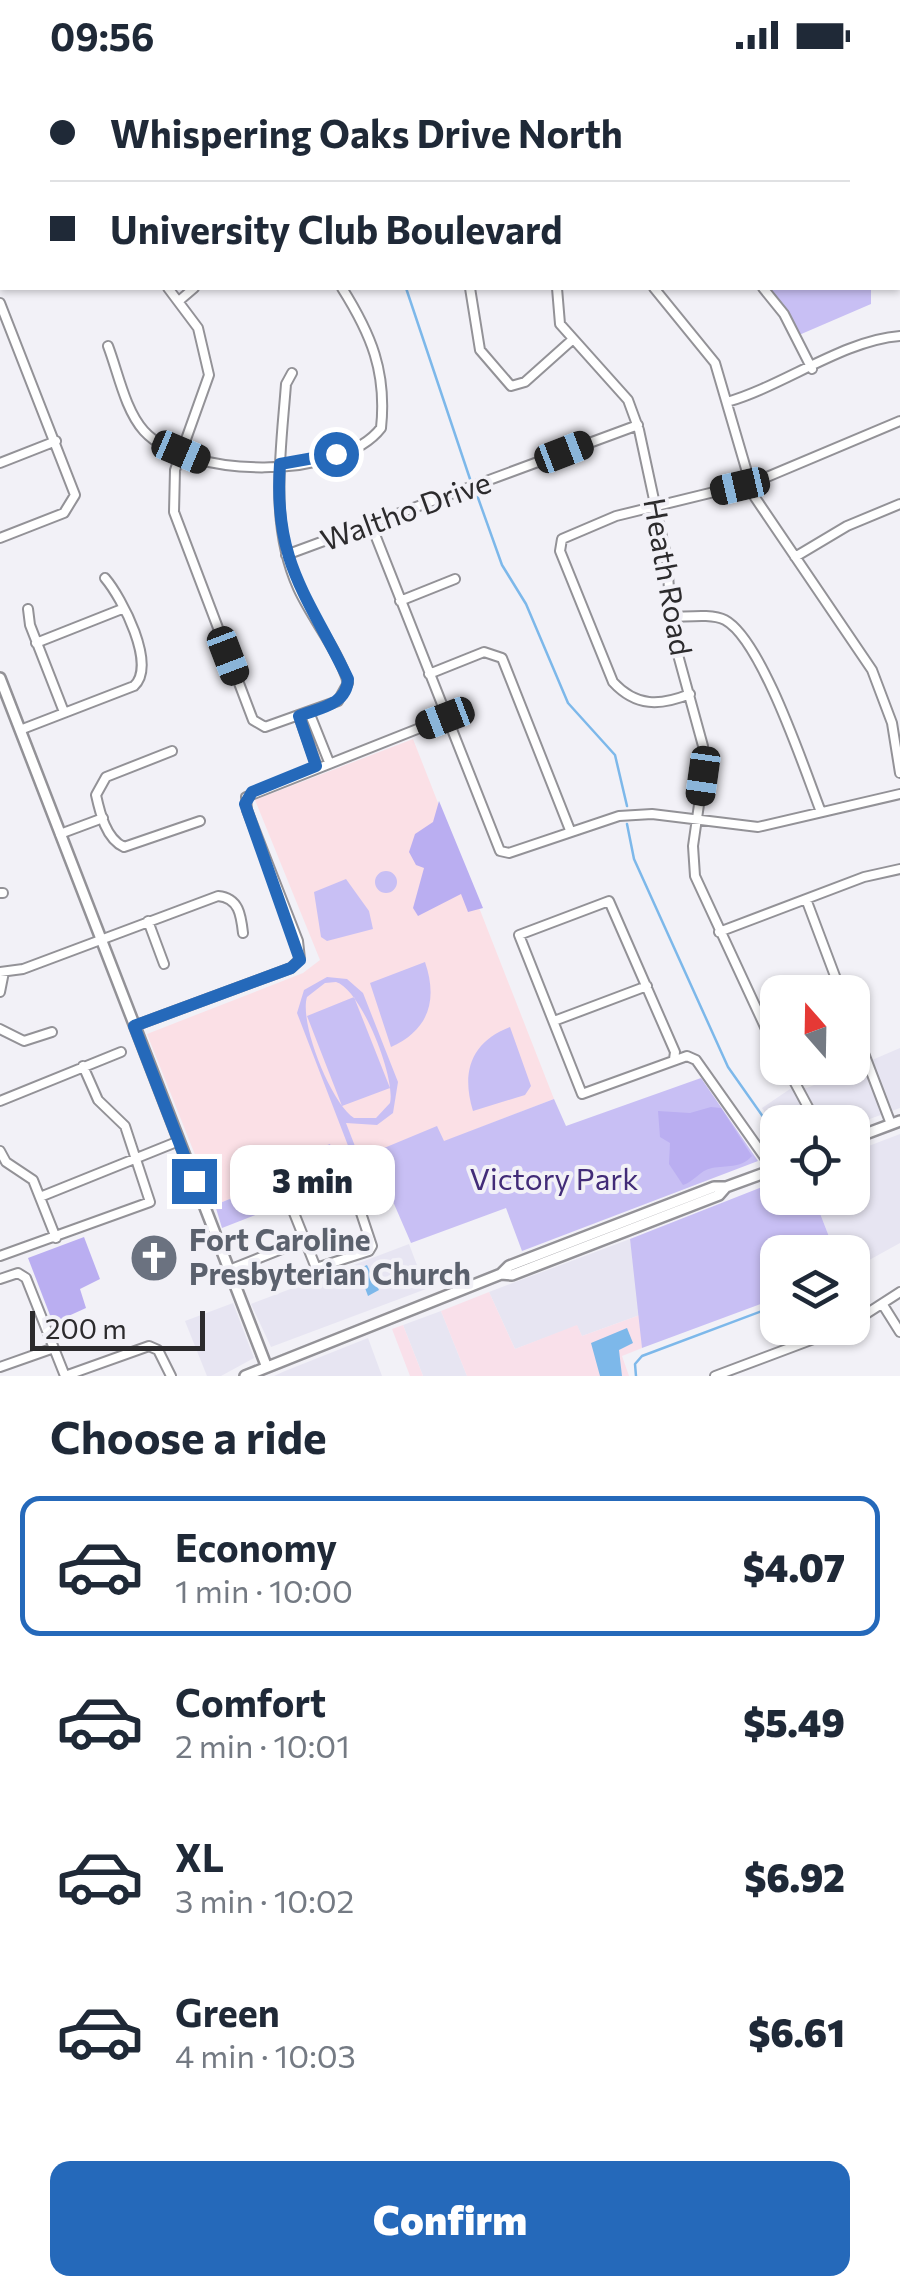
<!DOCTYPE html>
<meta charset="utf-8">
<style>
body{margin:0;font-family:Commissioner,sans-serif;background:#f2f2f3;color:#1f2937;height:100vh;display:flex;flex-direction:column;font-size:38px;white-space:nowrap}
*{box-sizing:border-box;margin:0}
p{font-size:32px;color:#747a83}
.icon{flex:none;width:55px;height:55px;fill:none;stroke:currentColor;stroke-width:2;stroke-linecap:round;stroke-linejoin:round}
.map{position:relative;height:1306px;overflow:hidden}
.sheet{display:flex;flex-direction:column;background:#fff;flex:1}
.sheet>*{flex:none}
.hud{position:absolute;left:0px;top:0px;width:900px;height:220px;box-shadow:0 2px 8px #0004;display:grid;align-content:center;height:220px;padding:0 50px;background:#fff}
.needle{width:65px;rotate:340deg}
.fabs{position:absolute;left:760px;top:905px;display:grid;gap:20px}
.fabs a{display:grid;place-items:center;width:110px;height:110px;border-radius:20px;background:#fff;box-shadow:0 2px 8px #0004;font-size:50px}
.scale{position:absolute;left:30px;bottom:25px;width:175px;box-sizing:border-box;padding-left:10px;border:5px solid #2c2b2d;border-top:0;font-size:28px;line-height:35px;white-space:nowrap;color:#2c2b2d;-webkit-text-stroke:8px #f2f1f7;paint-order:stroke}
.end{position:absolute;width:45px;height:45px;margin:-22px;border:12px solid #2569ba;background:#fff;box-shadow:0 0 0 5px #fff}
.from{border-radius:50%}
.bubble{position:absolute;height:70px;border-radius:20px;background:#fff;box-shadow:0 2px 8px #0004;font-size:32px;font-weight:800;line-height:70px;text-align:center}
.car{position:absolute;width:30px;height:60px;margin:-30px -15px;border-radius:12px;box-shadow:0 0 8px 2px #0007;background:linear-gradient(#222 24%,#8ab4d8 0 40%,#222 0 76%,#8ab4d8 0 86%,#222 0)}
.hud b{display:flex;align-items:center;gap:35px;height:95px;font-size:38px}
.hud b+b{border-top:2px solid #e0e1e3}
.hud i{width:25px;height:25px;background:#1f2937}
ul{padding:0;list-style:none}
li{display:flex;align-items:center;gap:30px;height:140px;margin:0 20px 15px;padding:0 30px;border:5px solid transparent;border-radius:20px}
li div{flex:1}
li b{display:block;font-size:38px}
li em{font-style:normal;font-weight:800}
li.current{border-color:#2569ba}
li>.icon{width:90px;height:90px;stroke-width:1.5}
h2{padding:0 50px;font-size:45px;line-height:120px}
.cta{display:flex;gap:20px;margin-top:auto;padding:20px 50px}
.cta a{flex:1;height:115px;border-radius:20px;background:#2569ba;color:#fff;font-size:40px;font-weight:800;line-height:115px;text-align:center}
.status{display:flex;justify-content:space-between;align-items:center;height:70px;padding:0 50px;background:#fff;direction:ltr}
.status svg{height:28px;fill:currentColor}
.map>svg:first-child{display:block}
.built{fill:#e7e5f2}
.industrial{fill:#f9e0ea}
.education{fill:#fbe0e6}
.green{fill:#c8bff4;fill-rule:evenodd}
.forest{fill:#baaef1}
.water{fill:#7db8ea}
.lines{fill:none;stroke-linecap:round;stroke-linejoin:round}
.stream{stroke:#7db8ea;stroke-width:2.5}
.minor-casing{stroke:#939297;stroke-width:12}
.tertiary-casing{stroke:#939297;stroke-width:14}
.minor{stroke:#fff;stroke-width:8}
.tertiary{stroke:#fff;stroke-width:9}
.route{stroke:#2569ba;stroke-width:12}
.labels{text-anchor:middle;stroke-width:8;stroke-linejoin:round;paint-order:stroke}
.street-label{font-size:30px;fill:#2c2b2d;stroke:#f2f1f7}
.park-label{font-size:30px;fill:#422c78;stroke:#f2f1f7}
.worship-label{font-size:30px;font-weight:bold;fill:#5b616d;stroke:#f2f1f7;text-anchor:start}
</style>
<div class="status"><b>09:56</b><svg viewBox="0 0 49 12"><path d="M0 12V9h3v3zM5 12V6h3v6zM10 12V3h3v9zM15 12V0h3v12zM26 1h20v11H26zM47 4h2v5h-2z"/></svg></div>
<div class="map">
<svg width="900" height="1306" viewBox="0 0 900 1306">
<rect width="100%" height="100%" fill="#f2f1f7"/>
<!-- built -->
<path class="built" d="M900,978V1038L853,1055L778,1052L777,1060L762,1038L793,1017L807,1018Z
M900,1064V1173L853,1199L852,1182H835L814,1128H852L853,1082Z
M630,1169L640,1245L582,1266L577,1256L515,1279L489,1222Z
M409,1174L426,1219L271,1277L251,1234Z
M233,1233L254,1288L221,1306H207L185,1251Z
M441,1241L467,1306H423L403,1255Z
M368,1268L382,1306H274L285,1301Z"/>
<!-- industrial -->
<path class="industrial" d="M489,1222L515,1279L577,1255L582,1266L640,1245L642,1278L622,1286L629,1306H467L441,1241Z
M403,1255L423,1306H410L392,1259Z"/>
<!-- education -->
<path class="education" d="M413,669L554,1029L443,1072L437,1057L306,1110L273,1120L259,1117L215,1135L147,964L303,903L320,890L255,730Z"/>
<!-- green -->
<path class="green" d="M767,218H871V234L799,265Z
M375 812a11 11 0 1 1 22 0a11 11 0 1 1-22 0Z
M346,809L369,841L373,859L327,871L321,867L314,822Z
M425,892C438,930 429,960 391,977L370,913Z
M327,907L347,909L363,923L398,1012L393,1043L377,1055L346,1053L358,1084L352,1086L297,943L304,920ZM336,912C361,919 396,1008 390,1033L376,1048H354C331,1033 299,953 307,927L325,913Z
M354,927L390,1018L342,1036L307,946Z
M510,957L531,1016L525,1025L473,1041C461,1002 471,972 510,957Z
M701,1008L758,1091L522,1181L506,1138L411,1173L378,1097L222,1158L215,1135L259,1117L273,1120L307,1110L437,1056L444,1071L554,1029L566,1056Z
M330,1074L339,1096L307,1108L298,1086Z
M777,1111L778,1128H814L835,1182H778L777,1228L642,1278L630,1169Z"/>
<!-- forest -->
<path class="forest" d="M439,731L483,838L468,842L461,824L418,846L413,838L424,798L416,795L409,782L415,764L433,752Z
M711,1037L721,1038L752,1086C740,1099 727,1095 712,1098C700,1100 694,1112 683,1115L669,1094L670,1073L660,1067L658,1041L690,1043Z
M84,1167L100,1209L80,1219L86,1238L53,1253L28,1188Z"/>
<!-- water -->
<path class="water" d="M585,0H900V94L898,2Z
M367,1195L379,1220L368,1226L358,1199Z
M627,1258L633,1273L619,1280L622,1306H600L591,1273Z"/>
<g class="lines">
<!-- stream -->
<path class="stream" d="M412,2L413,0
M406,218L470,409
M477,425L502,495L526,534L568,633L615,685L627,736
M627,754L634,789L728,997L778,1068
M636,1306L635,1294L642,1286L778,1235"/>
<!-- minor casing -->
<g class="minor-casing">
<path id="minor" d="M168,218L198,258L209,305L175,400L174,442L253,650L265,657L338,631L348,613C338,579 313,551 298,518C269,454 281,382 286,314L292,303
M470,218L480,280L511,316L525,312L572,270
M557,218L560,254L628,330L639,360L667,490L672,563L703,676V707L693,776L695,806L778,985
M654,218L715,293L754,426L872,600L892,653L900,703
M763,218L784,244L812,299
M180,230L194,218
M0,233L75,425L64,443L0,468
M108,276C118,302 125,340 144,361C189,410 341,410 381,358C387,302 371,264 342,218
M727,332C783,316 844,270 900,266
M0,393L56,371
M372,457L500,781L509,783L619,746L652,744L758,757L900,724
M286,485L638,355
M795,487L847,456L900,434
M400,531L455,509
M28,539L30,555L64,642
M671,547C686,547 712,543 725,550C762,570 805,701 821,742
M36,573L122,539
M429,604L484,582L502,588L570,760
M690,624C660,636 636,637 613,612L560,481L562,469L616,446L755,412L900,351
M309,642L329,692
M299,646L317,697
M20,660L134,616C157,595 122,528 105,508
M172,681L106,707L96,725C100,743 106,769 124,777L200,751
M60,764L103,748
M0,823H3
M806,829L841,922
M148,851L164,894
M719,862L864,807L900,799
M0,902L23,899L218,826C239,828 241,845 243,863
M0,922L4,902
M554,951L647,916
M852,952L891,1054
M134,956L291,898L300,889L298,871L247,740L246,727L445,648
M0,959L24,971L52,962
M674,989L675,982L609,831L519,865L582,1024L687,986L696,990L773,1099
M787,998L816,1052
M0,1031L121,982
M0,1081L6,1092L33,1110L56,1168
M345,1120L354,1122L372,1176L369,1181L316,1198L294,1143L297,1138Z
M40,1127L179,1071
M0,1186L150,1132L125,1056L98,1030L83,996
M229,1200L302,1171
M0,1209L18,1203L26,1208L65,1306
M883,1235L900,1262
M852,1253L900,1222
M0,1297L54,1278
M65,1306L149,1276L158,1280L171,1306
M715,1306L843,1258"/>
</g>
<!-- tertiary casing -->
<g class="tertiary-casing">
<path id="tertiary" d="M0,608L266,1295
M852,1069L900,1051
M501,1204L512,1205L719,1125L726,1117
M245,1306L501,1204L509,1196L714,1117H726L778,1098"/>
</g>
<!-- minor -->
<use href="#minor" class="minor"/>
<!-- tertiary -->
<use href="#tertiary" class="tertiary"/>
</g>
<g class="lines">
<!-- route -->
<path class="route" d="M194,1111L134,956L291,898L300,890L245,734L252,722L316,696L299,646C319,638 347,635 348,609C309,527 273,493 280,394L336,384"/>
</g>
<!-- icons -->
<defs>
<g id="church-disc" transform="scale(2.5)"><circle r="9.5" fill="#6b7280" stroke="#f2f1f7"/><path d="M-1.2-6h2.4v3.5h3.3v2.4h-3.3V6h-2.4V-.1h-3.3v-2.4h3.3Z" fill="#fff"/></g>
</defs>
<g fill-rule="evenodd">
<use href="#church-disc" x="154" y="1188"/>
</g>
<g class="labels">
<!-- street labels -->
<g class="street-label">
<text transform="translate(406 442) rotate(-20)" y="10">Waltho Drive</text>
<text transform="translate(667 507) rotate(80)" y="10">Heath Road</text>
</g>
<!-- park labels -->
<g class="park-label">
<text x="554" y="1120">Victory Park</text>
</g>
<!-- worship labels -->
<g class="worship-label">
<text x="189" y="1181">Fort Caroline<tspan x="189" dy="34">Presbyterian Church</tspan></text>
</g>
</g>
</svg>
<div class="fabs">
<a><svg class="needle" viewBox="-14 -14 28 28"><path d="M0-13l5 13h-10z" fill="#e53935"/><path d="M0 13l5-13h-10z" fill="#747a83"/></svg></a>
<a><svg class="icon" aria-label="locate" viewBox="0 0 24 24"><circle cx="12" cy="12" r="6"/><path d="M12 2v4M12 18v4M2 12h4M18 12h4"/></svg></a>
<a><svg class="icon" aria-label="layers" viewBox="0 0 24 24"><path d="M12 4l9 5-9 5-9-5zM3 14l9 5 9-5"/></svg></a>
</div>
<div class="scale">200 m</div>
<i class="end from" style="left:336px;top:384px"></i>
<i class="end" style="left:194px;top:1111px"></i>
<div class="bubble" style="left:230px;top:1075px;width:165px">3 min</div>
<i class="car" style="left:181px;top:382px;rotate:113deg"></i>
<i class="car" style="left:564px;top:382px;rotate:69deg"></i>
<i class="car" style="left:740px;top:416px;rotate:257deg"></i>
<i class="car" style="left:228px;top:586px;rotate:159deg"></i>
<i class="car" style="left:445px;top:648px;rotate:249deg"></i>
<i class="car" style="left:703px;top:706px;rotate:188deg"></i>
<div class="hud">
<b><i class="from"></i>Whispering Oaks Drive North</b>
<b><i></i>University Club Boulevard</b>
</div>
</div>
<section class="sheet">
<h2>Choose a ride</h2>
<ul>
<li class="current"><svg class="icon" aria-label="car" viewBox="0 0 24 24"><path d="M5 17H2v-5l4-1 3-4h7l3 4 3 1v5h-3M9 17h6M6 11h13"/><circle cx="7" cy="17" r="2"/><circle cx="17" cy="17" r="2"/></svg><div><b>Economy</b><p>1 min · 10:00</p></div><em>$4.07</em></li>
<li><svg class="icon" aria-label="car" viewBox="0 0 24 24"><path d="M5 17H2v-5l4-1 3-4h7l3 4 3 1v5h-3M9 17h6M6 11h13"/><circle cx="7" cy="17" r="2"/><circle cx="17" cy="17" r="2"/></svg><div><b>Comfort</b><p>2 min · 10:01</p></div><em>$5.49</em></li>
<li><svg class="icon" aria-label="car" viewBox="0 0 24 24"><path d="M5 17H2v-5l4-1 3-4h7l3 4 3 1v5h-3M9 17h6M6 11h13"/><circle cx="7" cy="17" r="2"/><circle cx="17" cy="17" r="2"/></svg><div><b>XL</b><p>3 min · 10:02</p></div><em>$6.92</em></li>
<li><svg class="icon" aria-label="car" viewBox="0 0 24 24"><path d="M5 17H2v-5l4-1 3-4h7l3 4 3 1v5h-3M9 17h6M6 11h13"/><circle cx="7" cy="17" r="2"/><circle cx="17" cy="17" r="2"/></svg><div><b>Green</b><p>4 min · 10:03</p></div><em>$6.61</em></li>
</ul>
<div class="cta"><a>Confirm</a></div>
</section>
